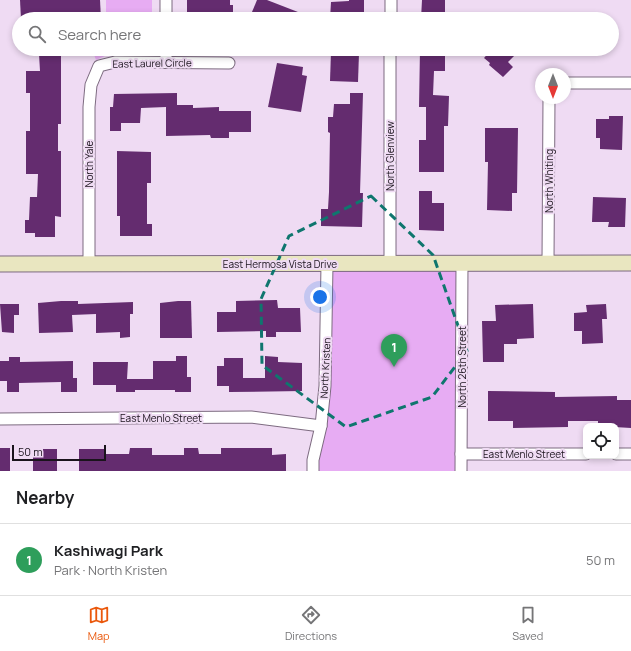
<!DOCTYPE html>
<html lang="en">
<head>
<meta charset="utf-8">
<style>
  :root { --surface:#fff; --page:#f6f6f6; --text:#202124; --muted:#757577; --line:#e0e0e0; --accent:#ea580c }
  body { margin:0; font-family:Manrope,sans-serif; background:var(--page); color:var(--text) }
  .controls { position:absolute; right:12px; bottom:12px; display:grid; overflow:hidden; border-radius:8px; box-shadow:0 2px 6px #0003 }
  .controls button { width:36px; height:36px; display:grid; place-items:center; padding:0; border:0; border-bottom:1px solid var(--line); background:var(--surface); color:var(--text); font:20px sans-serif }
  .compass { position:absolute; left:535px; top:68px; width:36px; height:36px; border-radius:50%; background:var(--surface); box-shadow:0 2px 6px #0003; rotate:180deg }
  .scale { position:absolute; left:12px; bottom:10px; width:94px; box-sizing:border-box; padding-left:4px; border:2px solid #1a131c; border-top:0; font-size:11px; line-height:14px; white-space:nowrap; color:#1a131c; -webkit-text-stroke:3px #efdbf3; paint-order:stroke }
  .you { position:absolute; left:320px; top:297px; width:14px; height:14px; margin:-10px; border:3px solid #fff; border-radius:50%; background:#1a73e8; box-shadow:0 0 0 6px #1a73e833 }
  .badge { display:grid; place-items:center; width:26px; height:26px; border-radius:50%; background:var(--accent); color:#fff; font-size:13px; font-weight:700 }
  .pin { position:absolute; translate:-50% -33px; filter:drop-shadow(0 1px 2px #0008) }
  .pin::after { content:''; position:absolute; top:21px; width:14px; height:12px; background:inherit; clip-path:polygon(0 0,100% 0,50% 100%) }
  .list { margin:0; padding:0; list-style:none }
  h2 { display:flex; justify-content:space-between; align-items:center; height:52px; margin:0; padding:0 16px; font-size:17px }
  h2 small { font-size:13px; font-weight:400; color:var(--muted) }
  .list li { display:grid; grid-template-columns:26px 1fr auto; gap:12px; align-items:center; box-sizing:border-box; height:72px; padding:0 16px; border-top:1px solid var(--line) }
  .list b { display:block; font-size:15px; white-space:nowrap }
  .list p { margin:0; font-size:13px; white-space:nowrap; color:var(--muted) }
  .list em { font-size:13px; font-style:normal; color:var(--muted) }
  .icon { flex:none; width:22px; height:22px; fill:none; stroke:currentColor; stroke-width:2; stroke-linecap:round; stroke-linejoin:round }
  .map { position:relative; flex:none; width:631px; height:471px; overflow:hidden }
  .search { position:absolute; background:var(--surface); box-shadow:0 2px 6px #0003; left:12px; right:12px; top:12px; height:44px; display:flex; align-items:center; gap:10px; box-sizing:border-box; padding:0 14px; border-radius:22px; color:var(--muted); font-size:15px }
  .sheet { height:124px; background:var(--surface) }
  nav { display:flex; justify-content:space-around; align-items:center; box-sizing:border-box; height:56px; border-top:1px solid var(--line); background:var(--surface); font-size:11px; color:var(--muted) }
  nav a { display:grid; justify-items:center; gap:2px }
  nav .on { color:var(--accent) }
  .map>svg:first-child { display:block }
</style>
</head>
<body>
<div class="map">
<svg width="631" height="471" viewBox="0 0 631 471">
  <rect width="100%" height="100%" fill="#efdbf3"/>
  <!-- park -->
  <g fill="#e7acf3">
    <rect x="106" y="0" width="46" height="19"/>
    <polygon points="92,49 146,49 144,51 114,52 96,60"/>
    <polygon points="462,262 461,471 313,471 321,426 327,264"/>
  </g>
  <!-- building -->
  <g fill="#642c6f">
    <polygon points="20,0 100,0 101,19 21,19"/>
    <polygon points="187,0 230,0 230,5 233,5 233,19 187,19"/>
    <polygon points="257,0 267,0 316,19 249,19"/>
    <polygon points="349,0 364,0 364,15 356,15 356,19 330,19 331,2 349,1"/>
    <polygon points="422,0 445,0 445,14 434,14 434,19 421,19"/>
    <polygon points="420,49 445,49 445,71 434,71 433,95 449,96 448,126 444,126 444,172 419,172 419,140 426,140 426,107 419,107"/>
    <polygon points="492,49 521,49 508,62 513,67 503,77 489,65 490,63 484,58"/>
    <polygon points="331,52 359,53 358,82 330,81"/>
    <polygon points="39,54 61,54 61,124 58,124 58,151 61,151 61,217 55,216 55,237 35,237 35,233 25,233 25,220 29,220 30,197 37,197 38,174 26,174 26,131 30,131 30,93 26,93 26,71 40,71"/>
    <polygon points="277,63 303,67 302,75 307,76 301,112 268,107"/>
    <polygon points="177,93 177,105 193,105 193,108 219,107 219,111 251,111 251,132 229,132 229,138 211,138 210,135 166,136 166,107 141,108 140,123 121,123 121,131 110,131 110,107 113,107 114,94"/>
    <polygon points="350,93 363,93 360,193 363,193 362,227 321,226 321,209 328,209 329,192 330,133 328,132 328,117 333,117 334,104 350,104"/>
    <polygon points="609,116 623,116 622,150 600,149 600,138 596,138 596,119 609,119"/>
    <polygon points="485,128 518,128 517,193 512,193 512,211 487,210 488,162 485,162"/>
    <polygon points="117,151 151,152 151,183 147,183 147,224 152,224 152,236 120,236 120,216 117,216"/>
    <polygon points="419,191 432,191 432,203 444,203 444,231 419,230"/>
    <polygon points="593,197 626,198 625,227 608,227 609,222 592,222"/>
    <polygon points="277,300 278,308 300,308 301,332 276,332 276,337 266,337 266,331 217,332 217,312 236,312 236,301"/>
    <polygon points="61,301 78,301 78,304 133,302 133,314 130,314 130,337 120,338 120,332 96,333 96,314 72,315 73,332 39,333 38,303"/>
    <polygon points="178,301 191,301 192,338 160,338 160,303"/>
    <polygon points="0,304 19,304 19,315 14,315 14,333 2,332"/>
    <polygon points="533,304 534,338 517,339 517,344 504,344 504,362 483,362 482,321 496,321 495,305"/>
    <polygon points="606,304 607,319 602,319 603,343 582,344 582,331 574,331 574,313 587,312 586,305"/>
    <polygon points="176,356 187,356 187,377 191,377 191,392 175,392 175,390 135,390 135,392 116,392 116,385 93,385 93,362 128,362 127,379 153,379 153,361 176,361"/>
    <polygon points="265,356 278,357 278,362 302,363 302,391 229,392 229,386 217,386 217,366 224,366 224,358 243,358 243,378 265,378"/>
    <polygon points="9,357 20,357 20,362 73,361 73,378 77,378 77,392 61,392 61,382 19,383 19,392 7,392 7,381 0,381 0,361 9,361"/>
    <polygon points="488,391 555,392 555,397 617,396 617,400 631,400 631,428 598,426 598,421 568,421 568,427 513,428 513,421 488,421"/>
    <rect x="0" y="448" width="10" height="23"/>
    <polygon points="130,448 152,448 152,455 184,455 184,448 198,448 199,454 221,454 221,448 272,448 272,455 286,454 286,471 79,471 79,449 104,449 104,454 129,454"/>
    <polygon points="43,449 57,449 57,471 33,471 33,453 43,453"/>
  </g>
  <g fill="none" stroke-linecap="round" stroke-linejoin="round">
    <defs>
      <g id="street">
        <polyline points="166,19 166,0"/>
        <polyline points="391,19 391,0"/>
        <polyline points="166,62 166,49"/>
        <polyline points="565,83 631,83"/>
        <polyline points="89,263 89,107 91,85 99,66 115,62 229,63"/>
        <polyline points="390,263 390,49"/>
        <polyline points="548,263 549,98"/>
        <polyline points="0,419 251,417 321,426"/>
        <polyline points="461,454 586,454"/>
        <polyline points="616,454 631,454"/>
        <polyline points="313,471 313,460 321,426 325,386 327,264"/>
        <polyline points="461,471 462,262"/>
      </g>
      <polyline id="secondary" points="0,264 631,263"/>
    </defs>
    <!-- street casing -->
    <use href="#street" stroke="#7d6b80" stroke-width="13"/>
    <!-- secondary casing -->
    <use href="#secondary" stroke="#7d6b80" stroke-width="17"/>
    <!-- street -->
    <use href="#street" stroke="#fff" stroke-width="11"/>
    <!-- secondary -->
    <use href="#secondary" stroke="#e9e6c0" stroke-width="15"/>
  </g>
  <!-- marked area -->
  <path fill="none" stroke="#0f766e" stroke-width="3" stroke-dasharray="8 5" stroke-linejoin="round" d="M371 196 433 255 467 351 432 397 346 427 262 365 261 299 289 236Z"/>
  <g text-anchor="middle" stroke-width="4" stroke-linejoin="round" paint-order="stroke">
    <!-- street labels -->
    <g font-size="10" fill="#1a131c" stroke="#efdbf3">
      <text transform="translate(152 63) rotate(-1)" y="4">East Laurel Circle</text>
      <text transform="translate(390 156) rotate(-90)" y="4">North Glenview</text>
      <text transform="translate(89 164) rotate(-90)" y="4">North Yale</text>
      <text transform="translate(549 181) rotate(-90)" y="4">North Whiting</text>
      <text x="280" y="268">East Hermosa Vista Drive</text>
      <text transform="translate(462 367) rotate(-90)" y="4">North 26th Street</text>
      <text transform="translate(325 368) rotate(-87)" y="4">North Kristen</text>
      <text x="161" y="422">East Menlo Street</text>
      <text x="524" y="458">East Menlo Street</text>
    </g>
  </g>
</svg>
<div class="controls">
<button><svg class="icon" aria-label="locate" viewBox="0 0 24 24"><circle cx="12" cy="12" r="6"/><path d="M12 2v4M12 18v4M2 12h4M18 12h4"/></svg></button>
</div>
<svg class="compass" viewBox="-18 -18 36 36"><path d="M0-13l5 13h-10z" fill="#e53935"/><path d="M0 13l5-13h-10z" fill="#757577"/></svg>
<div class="scale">50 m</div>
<div class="you"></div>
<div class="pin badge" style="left:394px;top:367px;background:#2e9e5b">1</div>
<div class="search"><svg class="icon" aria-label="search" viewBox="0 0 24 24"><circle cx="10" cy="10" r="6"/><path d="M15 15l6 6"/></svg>Search here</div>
</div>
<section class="sheet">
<h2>Nearby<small></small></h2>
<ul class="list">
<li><span class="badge" style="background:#2e9e5b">1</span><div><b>Kashiwagi Park</b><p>Park · North Kristen</p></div><em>50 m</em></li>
</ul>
</section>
<nav>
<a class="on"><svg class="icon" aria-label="map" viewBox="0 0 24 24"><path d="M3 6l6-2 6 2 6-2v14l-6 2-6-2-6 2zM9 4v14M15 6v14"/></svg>Map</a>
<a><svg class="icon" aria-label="directions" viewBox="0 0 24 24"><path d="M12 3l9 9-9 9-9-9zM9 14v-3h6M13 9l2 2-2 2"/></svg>Directions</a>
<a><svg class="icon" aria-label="saved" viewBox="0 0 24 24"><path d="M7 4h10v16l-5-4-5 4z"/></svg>Saved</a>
</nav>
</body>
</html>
